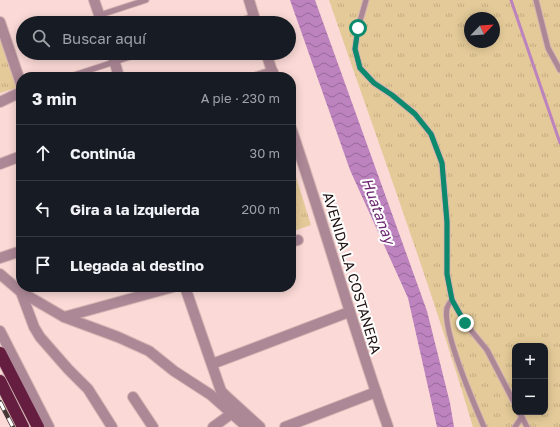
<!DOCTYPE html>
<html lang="es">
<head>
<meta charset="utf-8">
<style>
  :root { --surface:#171b24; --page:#242831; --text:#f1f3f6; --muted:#9ea1a6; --line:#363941 }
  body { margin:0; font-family:"Golos Text",sans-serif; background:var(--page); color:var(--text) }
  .controls { position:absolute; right:12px; bottom:12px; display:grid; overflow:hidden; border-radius:8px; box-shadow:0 2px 10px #0003 }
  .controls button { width:36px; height:36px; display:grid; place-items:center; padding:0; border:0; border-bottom:1px solid var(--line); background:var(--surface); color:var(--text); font:20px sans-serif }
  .compass { position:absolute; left:464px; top:12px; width:36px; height:36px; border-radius:50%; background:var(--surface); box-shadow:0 2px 10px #0003; rotate:65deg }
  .stop { position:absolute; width:12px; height:12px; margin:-9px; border:3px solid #0c8a6e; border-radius:50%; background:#fff }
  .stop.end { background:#0c8a6e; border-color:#fff; box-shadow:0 1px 4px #0008 }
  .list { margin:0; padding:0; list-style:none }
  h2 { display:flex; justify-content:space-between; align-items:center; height:52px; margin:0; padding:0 16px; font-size:17px }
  h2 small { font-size:13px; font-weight:400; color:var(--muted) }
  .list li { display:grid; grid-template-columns:26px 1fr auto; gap:12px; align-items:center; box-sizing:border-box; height:56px; padding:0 16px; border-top:1px solid var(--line) }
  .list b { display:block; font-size:15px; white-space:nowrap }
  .list em { font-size:13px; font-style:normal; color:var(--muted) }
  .icon { flex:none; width:22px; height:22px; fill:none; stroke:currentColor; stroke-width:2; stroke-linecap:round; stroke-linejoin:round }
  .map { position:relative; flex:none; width:560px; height:427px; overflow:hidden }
  .search { position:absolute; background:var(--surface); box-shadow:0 2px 10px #0003; left:16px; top:16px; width:280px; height:44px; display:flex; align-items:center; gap:10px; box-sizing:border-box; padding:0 14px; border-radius:22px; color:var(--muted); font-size:15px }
  .panel { position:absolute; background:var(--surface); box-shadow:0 2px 10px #0003; left:16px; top:72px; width:280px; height:220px; border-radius:16px }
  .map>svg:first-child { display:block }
</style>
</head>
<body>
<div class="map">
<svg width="560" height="427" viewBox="0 0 560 427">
  <defs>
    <pattern id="grass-tufts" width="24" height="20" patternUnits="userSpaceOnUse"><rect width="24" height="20" fill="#e4ca98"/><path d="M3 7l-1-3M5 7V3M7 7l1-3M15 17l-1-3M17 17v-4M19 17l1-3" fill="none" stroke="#c3ac82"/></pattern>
    <pattern id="water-waves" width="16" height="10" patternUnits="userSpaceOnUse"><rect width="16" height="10" fill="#bd83bf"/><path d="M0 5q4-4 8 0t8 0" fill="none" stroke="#996a9a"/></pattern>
  </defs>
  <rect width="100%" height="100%" fill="#fad9d6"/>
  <!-- grass -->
  <g fill="url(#grass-tufts)" fill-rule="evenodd">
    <path d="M329 0H560V427H473C430 283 378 142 329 0ZM470 18H494V42H470ZM515 346H545V412H515Z"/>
    <polygon points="0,36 16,88 0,93"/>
    <polygon points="291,161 311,225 291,232"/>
  </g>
  <!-- water -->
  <polygon fill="url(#water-waves)" points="290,0 315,0 427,311 450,403 454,427 437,427 408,298 350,170"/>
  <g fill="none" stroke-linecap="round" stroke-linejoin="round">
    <!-- stream -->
    <polyline stroke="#bd83bf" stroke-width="3" points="511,0 560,143"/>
    <defs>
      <g id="lane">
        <polyline points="366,0 358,28 355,49 360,68 374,83 392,95 415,114 431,134 442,163 447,222 447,274 452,300 465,323 487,350 515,404"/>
        <polyline points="536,0 548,48 560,70"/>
        <polyline points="100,15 146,0"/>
        <polyline points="232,23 254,16"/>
        <polyline points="68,77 142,53"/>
        <path d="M452 300C450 302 448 305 447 308 442 330 474 404 484 427"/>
        <polyline points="519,412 527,427"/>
        <polyline points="515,427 522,417"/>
      </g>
      <g id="street">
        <polyline points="94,0 102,23"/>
        <polyline points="249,0 256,23"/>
        <polyline points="0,22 21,84"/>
        <polyline points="112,53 119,77"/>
        <polyline points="266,53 274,77"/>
        <polyline points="257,77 273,72"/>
        <polyline points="0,102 21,92"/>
        <path d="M291 128C325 227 353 328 388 427"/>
        <polyline points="0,164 21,156"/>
        <polyline points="291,242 298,240"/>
        <polyline points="0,258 21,251"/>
        <polyline points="0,274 21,292 34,327 40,337 68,369 88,389 112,427"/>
        <polyline points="185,287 221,391 227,397 260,427"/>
        <polyline points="21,292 64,317 118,337 149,351 174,371 211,395 247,427"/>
        <polyline points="64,317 173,287"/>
        <polyline points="0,331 49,427"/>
        <polyline points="212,364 349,312"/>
        <polyline points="133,397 153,427"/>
        <polyline points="213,427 231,414"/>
        <polyline points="285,427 376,392"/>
      </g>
      <g id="highway">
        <polyline points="0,353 38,427"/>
        <polyline points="0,381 23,427"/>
      </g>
    </defs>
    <!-- lane casing -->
    <use href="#lane" stroke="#d3b5b3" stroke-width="7"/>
    <!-- street casing -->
    <use href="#street" stroke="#d3b5b3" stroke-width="12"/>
    <!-- highway casing -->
    <use href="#highway" stroke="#d3b5b3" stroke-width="14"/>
    <!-- lane -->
    <use href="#lane" stroke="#ac8795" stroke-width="5"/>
    <!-- street -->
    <use href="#street" stroke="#ac8795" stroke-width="10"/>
    <!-- highway -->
    <use href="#highway" stroke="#651e40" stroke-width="12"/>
    <defs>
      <polyline id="rail" points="0,402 13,427"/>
    </defs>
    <!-- rail casing -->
    <use href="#rail" stroke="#473634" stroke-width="4.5"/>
    <!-- rail -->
    <use href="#rail" stroke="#fff" stroke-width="3" stroke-dasharray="9" stroke-linecap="butt"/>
  </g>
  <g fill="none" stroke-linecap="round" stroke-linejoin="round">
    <!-- route -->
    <polyline stroke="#0c8a6e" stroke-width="5" points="358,28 355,49 360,68 374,83 392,95 415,114 431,134 442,163 447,222 447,274 452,300 465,323"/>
  </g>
  <g text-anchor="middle" stroke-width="4" stroke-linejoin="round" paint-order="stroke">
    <!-- street labels -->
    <g font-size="14" fill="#201211" stroke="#fff">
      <text transform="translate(352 273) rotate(73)" y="5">AVENIDA LA COSTANERA</text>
    </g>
    <!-- water labels -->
    <g font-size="15" font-style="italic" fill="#6c2671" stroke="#fff">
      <text transform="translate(378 211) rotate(70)" y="5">Huatanay</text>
    </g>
  </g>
</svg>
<div class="controls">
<button>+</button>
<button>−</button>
</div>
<svg class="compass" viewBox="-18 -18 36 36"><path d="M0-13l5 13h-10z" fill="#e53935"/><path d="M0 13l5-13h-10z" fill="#9ea1a6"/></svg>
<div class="stop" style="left:358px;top:28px"></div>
<div class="stop end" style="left:465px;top:323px"></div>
<div class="search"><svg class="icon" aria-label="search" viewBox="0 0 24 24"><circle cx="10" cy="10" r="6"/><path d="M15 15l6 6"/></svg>Buscar aquí</div>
<section class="panel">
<h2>3 min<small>A pie · 230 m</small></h2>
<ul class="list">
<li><svg class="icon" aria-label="ahead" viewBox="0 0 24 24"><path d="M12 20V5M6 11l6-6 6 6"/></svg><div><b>Continúa</b></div><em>30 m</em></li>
<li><svg class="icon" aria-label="left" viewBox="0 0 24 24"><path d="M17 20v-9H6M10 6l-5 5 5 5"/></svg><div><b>Gira a la izquierda</b></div><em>200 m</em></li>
<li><svg class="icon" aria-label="arrive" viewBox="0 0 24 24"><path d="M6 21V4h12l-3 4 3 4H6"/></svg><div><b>Llegada al destino</b></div></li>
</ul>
</section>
</div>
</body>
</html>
